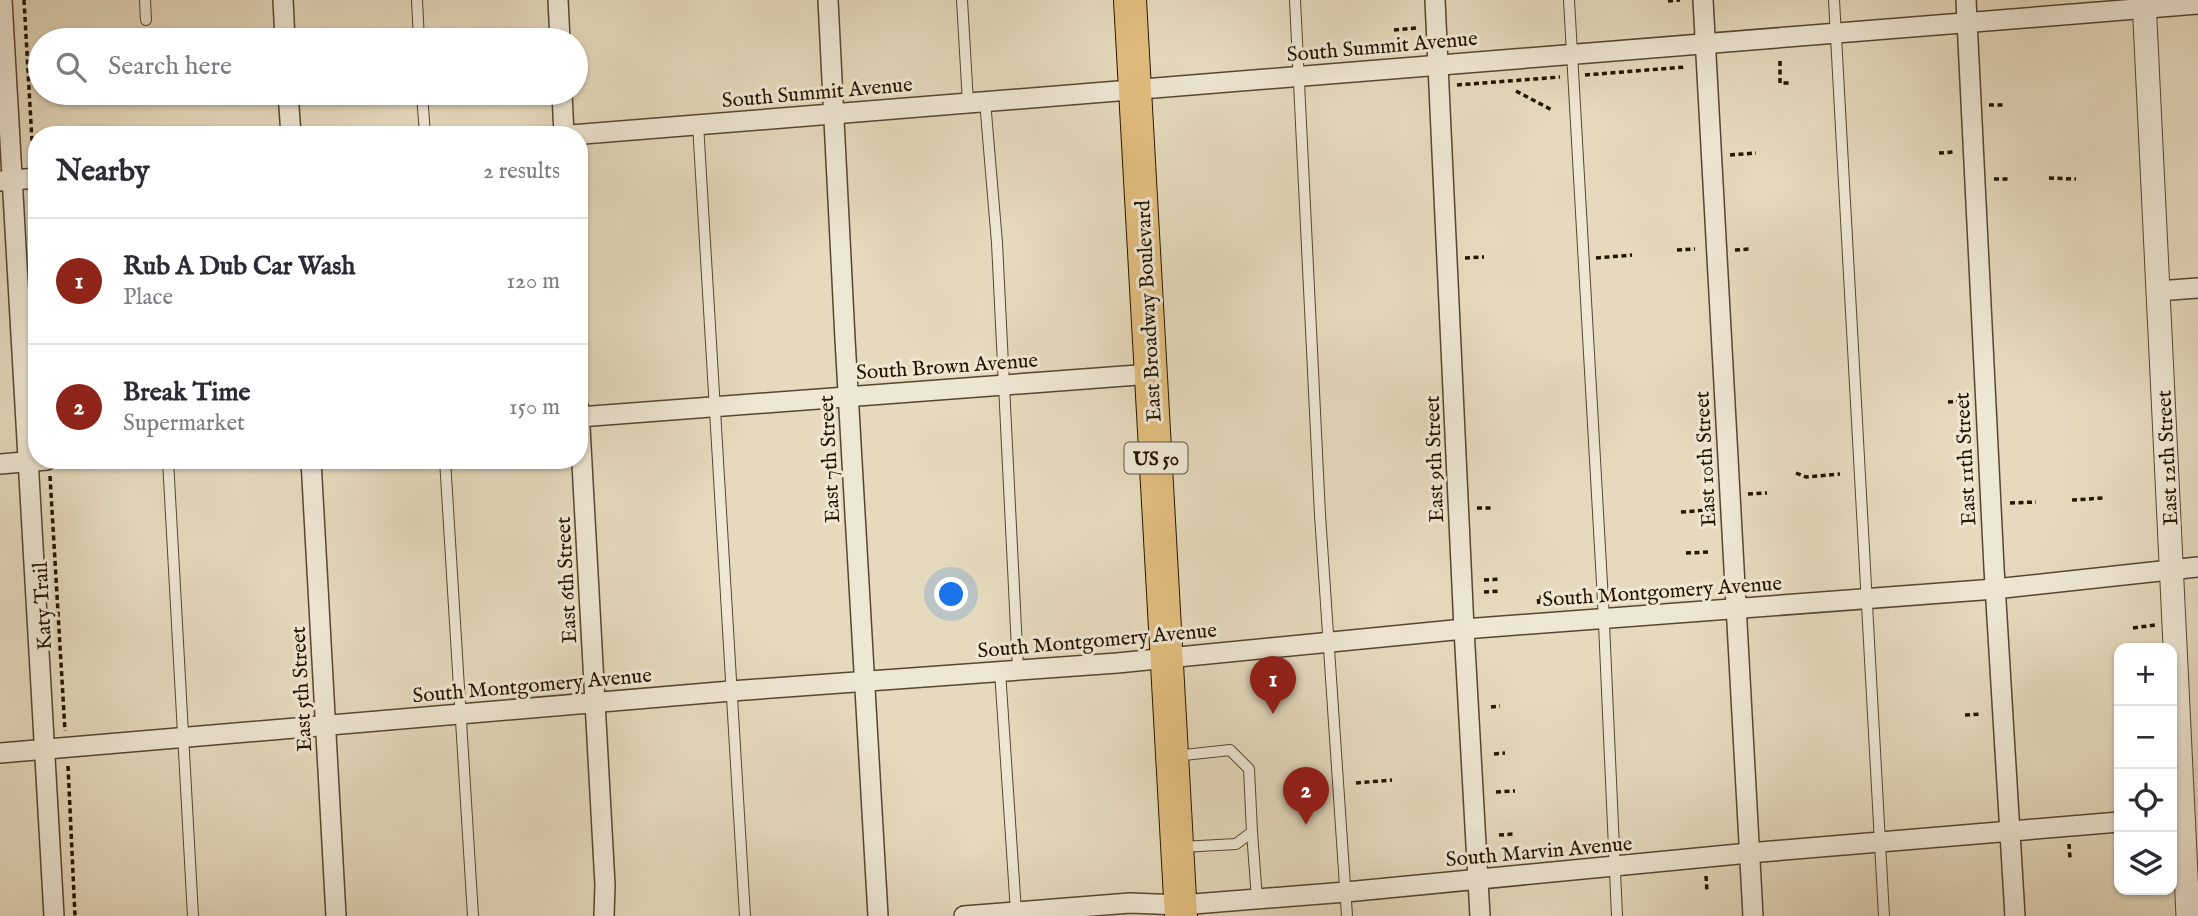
<!DOCTYPE html>
<html lang="en">
<head>
<meta charset="utf-8">
<style>
  :root { --surface:#fff; --page:#f7f7f7; --text:#2b2b33; --muted:#7c7c81; --line:#e1e1e2; --accent:#8f2418 }
  body { margin:0; font-family:"IM FELL English",serif; background:var(--page); color:var(--text) }
  .controls { position:absolute; right:21px; bottom:21px; display:grid; overflow:hidden; border-radius:14px; box-shadow:0 2px 5px #0004 }
  .controls button { width:63px; height:63px; display:grid; place-items:center; padding:0; border:0; border-bottom:2px solid var(--line); background:var(--surface); color:var(--text); font:35px sans-serif }
  .you { position:absolute; left:952px; top:595px; width:24px; height:24px; margin:-18px; border:5px solid #fff; border-radius:50%; background:#1a73e8; box-shadow:0 0 0 10px #1a73e833 }
  .badge { display:grid; place-items:center; width:46px; height:46px; border-radius:50%; background:var(--accent); color:#fff; font-size:23px; font-weight:700 }
  .pin { position:absolute; translate:-50% -58px; filter:drop-shadow(0 2px 4px #0008) }
  .pin::after { content:''; position:absolute; top:37px; width:24px; height:21px; background:inherit; clip-path:polygon(0 0,100% 0,50% 100%) }
  .list { margin:0; padding:0; list-style:none }
  h2 { display:flex; justify-content:space-between; align-items:center; height:91px; margin:0; padding:0 28px; font-size:30px }
  h2 small { font-size:23px; font-weight:400; color:var(--muted) }
  .list li { display:grid; grid-template-columns:46px 1fr auto; gap:21px; align-items:center; box-sizing:border-box; height:126px; padding:0 28px; border-top:2px solid var(--line) }
  .list b { display:block; font-size:26px; white-space:nowrap }
  .list p { margin:0; font-size:23px; white-space:nowrap; color:var(--muted) }
  .list em { font-size:23px; font-style:normal; color:var(--muted) }
  .icon { flex:none; width:38px; height:38px; fill:none; stroke:currentColor; stroke-width:2; stroke-linecap:round; stroke-linejoin:round }
  .map { position:relative; flex:none; width:2198px; height:916px; overflow:hidden }
  .search { position:absolute; background:var(--surface); box-shadow:0 2px 5px #0004; left:28px; top:28px; width:560px; height:77px; display:flex; align-items:center; gap:18px; box-sizing:border-box; padding:0 24px; border-radius:38px; color:var(--muted); font-size:26px }
  .panel { position:absolute; background:var(--surface); box-shadow:0 2px 5px #0004; left:28px; top:126px; width:560px; height:343px; border-radius:28px }
  .map>svg:first-child { display:block }
</style>
</head>
<body>
<div class="map">
<svg width="2198" height="916" viewBox="0 0 2198 916">
  <rect width="100%" height="100%" fill="#e5dabd"/>
  <filter id="stains"><feTurbulence type="fractalNoise" baseFrequency=".00286" numOctaves="4"/><feColorMatrix values="0 0 0 0 .2 0 0 0 0 .09 0 0 0 0 .02 0 0 0 .5 -.17"/></filter>
  <radialGradient id="worn" r=".72"><stop offset=".6" stop-color="#630" stop-opacity="0"/><stop offset="1" stop-color="#630" stop-opacity=".3"/></radialGradient>
  <g fill="none" stroke-linecap="round" stroke-linejoin="round">
    <defs>
      <g id="service">
        <polyline points="145,0 146,20"/>
        <polyline points="417,0 419,40"/>
        <polyline points="962,0 968,103"/>
        <polyline points="1295,0 1320,515 1347,916"/>
        <polyline points="1569,0 1603,601 1617,916"/>
        <polyline points="1834,0 1884,916"/>
        <polyline points="422,93 425,135"/>
        <polyline points="985,101 997,243 1018,669"/>
        <polyline points="698,124 745,916"/>
        <polyline points="168,460 193,916"/>
        <polyline points="445,460 473,916"/>
        <polyline points="1000,671 1016,912"/>
        <polyline points="1175,756 1230,750 1249,769 1252,832 1236,844 1182,847"/>
        <polyline points="1252,832 1257,899"/>
      </g>
      <g id="minor">
        <polyline points="2,0 54,916"/>
        <polyline points="283,0 285,40"/>
        <polyline points="558,0 560,40"/>
        <polyline points="828,0 845,339 878,916"/>
        <polyline points="1435,0 1464,629 1480,916"/>
        <polyline points="1703,0 1753,916"/>
        <polyline points="1966,0 1994,568 2015,916"/>
        <polyline points="288,93 291,135"/>
        <polyline points="562,93 564,135"/>
        <polyline points="571,135 2198,4"/>
        <polyline points="1,181 37,178"/>
        <polyline points="2158,291 2198,288"/>
        <polyline points="579,409 605,885 604,916"/>
        <polyline points="579,417 1151,374"/>
        <polyline points="311,460 336,916"/>
        <polyline points="0,464 47,460"/>
        <polyline points="0,753 731,691 1117,663 1464,629 1995,589 2198,567"/>
        <polyline points="964,916 1130,903 1181,905 1346,892 1749,853 2119,822"/>
      </g>
      <polyline id="tertiary" points="2144,0 2188,916"/>
      <polyline id="trunk" points="1130,0 1181,916"/>
    </defs>
    <!-- service casing -->
    <use href="#service" stroke="#56462f" stroke-width="12"/>
    <!-- minor casing -->
    <use href="#minor" stroke="#56462f" stroke-width="22"/>
    <!-- tertiary casing -->
    <use href="#tertiary" stroke="#56462f" stroke-width="25"/>
    <!-- trunk casing -->
    <use href="#trunk" stroke="#261500" stroke-width="34"/>
    <!-- path -->
    <g stroke="#261500" stroke-width="3.5" stroke-dasharray="5 3.5" stroke-linecap="butt">
      <polyline points="24,0 33,159"/>
      <polyline points="1668,1 1680,0"/>
      <polyline points="1394,30 1417,28"/>
      <polyline points="1780,61 1780,83 1789,83"/>
      <polyline points="1585,75 1685,67"/>
      <polyline points="1457,85 1560,77"/>
      <polyline points="1516,91 1552,110"/>
      <polyline points="1989,105 2005,105"/>
      <polyline points="1939,153 1953,152"/>
      <polyline points="1730,155 1756,153"/>
      <polyline points="2049,178 2076,179"/>
      <polyline points="1994,179 2011,179"/>
      <polyline points="34,201 37,240"/>
      <polyline points="1677,250 1695,249"/>
      <polyline points="1735,250 1750,249"/>
      <polyline points="1465,258 1484,257"/>
      <polyline points="1596,258 1632,255"/>
      <polyline points="1948,402 1967,401"/>
      <polyline points="1796,473 1806,477 1840,474"/>
      <polyline points="50,476 65,731"/>
      <polyline points="1748,494 1767,493"/>
      <polyline points="2072,500 2103,498"/>
      <polyline points="2010,503 2036,502"/>
      <polyline points="1477,508 1492,508"/>
      <polyline points="1681,512 1709,510"/>
      <polyline points="1686,553 1711,552"/>
      <polyline points="1484,580 1500,579"/>
      <polyline points="1484,592 1501,591"/>
      <polyline points="1539,604 1538,597 1552,596"/>
      <polyline points="2133,628 2155,625"/>
      <polyline points="1491,707 1500,706"/>
      <polyline points="1965,715 1982,714"/>
      <polyline points="1494,754 1505,753"/>
      <polyline points="68,766 75,916"/>
      <polyline points="1356,783 1392,780"/>
      <polyline points="1496,792 1515,791"/>
      <polyline points="1499,835 1514,834"/>
      <polyline points="2069,844 2070,858"/>
      <polyline points="1706,876 1707,892"/>
    </g>
    <!-- service -->
    <use href="#service" stroke="#eee7d4" stroke-width="10"/>
    <!-- minor -->
    <use href="#minor" stroke="#eee7d4" stroke-width="19"/>
    <!-- tertiary -->
    <use href="#tertiary" stroke="#eee7d4" stroke-width="23"/>
    <!-- trunk -->
    <use href="#trunk" stroke="#e2bd7e" stroke-width="32"/>
  </g>
  <g text-anchor="middle" stroke-width="6" stroke-linejoin="round" paint-order="stroke">
    <!-- shield labels -->
    <rect fill="#eee7d4" stroke="#625440" stroke-width="2" x="1124.5" y="442.5" width="63" height="31" rx="5"/>
    <g font-size="19" font-weight="bold" fill="#261500">
      <text x="1156" y="465">US 50</text>
    </g>
    <!-- street labels -->
    <g font-size="21" fill="#261500" stroke="#eee7d4">
      <text transform="translate(1382 46) rotate(-5)" y="7">South Summit Avenue</text>
      <text transform="translate(817 92) rotate(-5)" y="7">South Summit Avenue</text>
      <text transform="translate(1148 311) rotate(-93)" y="7">East Broadway Boulevard</text>
      <text transform="translate(947 366) rotate(-4)" y="7">South Brown Avenue</text>
      <text transform="translate(2167 458) rotate(-93)" y="7">East 12th Street</text>
      <text transform="translate(829 459) rotate(-93)" y="7">East 7th Street</text>
      <text transform="translate(1434 459) rotate(-92)" y="7">East 9th Street</text>
      <text transform="translate(1705 459) rotate(-93)" y="7">East 10th Street</text>
      <text transform="translate(1965 459) rotate(-93)" y="7">East 11th Street</text>
      <text transform="translate(566 580) rotate(-93)" y="7">East 6th Street</text>
      <text transform="translate(1662 591) rotate(-4)" y="7">South Montgomery Avenue</text>
      <text transform="translate(42 606) rotate(-93)" y="7">Katy Trail</text>
      <text transform="translate(1097 640) rotate(-5)" y="7">South Montgomery Avenue</text>
      <text transform="translate(532 685) rotate(-5)" y="7">South Montgomery Avenue</text>
      <text transform="translate(301 689) rotate(-93)" y="7">East 5th Street</text>
      <text transform="translate(1539 851) rotate(-5)" y="7">South Marvin Avenue</text>
    </g>
  </g>
  <rect width="100%" height="100%" filter="url(#stains)"/>
  <rect width="100%" height="100%" fill="url(#worn)"/>
</svg>
<div class="controls">
<button>+</button>
<button>−</button>
<button><svg class="icon" aria-label="locate" viewBox="0 0 24 24"><circle cx="12" cy="12" r="6"/><path d="M12 2v4M12 18v4M2 12h4M18 12h4"/></svg></button>
<button><svg class="icon" aria-label="layers" viewBox="0 0 24 24"><path d="M12 4l9 5-9 5-9-5zM3 14l9 5 9-5"/></svg></button>
</div>
<div class="you"></div>
<div class="pin badge" style="left:1273px;top:714px">1</div>
<div class="pin badge" style="left:1306px;top:825px">2</div>
<div class="search"><svg class="icon" aria-label="search" viewBox="0 0 24 24"><circle cx="10" cy="10" r="6"/><path d="M15 15l6 6"/></svg>Search here</div>
<section class="panel">
<h2>Nearby<small>2 results</small></h2>
<ul class="list">
<li><span class="badge">1</span><div><b>Rub A Dub Car Wash</b><p>Place</p></div><em>120 m</em></li>
<li><span class="badge">2</span><div><b>Break Time</b><p>Supermarket</p></div><em>150 m</em></li>
</ul>
</section>
</div>
</body>
</html>
